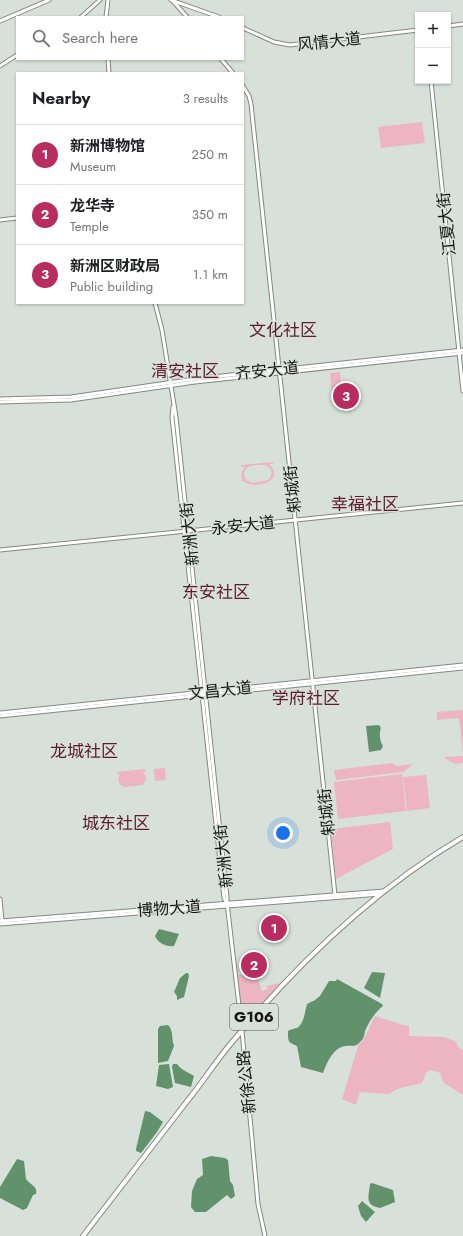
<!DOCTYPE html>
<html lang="en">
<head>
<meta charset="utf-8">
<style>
  :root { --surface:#fff; --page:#f6f6f6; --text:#202124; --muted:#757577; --line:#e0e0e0; --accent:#b92c60 }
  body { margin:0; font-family:Jost,"Noto Sans SC",sans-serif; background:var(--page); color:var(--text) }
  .controls { position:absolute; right:12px; top:12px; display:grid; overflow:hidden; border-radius:0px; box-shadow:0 1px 3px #0004 }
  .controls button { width:36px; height:36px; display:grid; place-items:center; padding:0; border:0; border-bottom:1px solid var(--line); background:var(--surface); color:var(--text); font:20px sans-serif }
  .you { position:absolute; left:283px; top:833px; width:14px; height:14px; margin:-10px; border:3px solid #fff; border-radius:50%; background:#1a73e8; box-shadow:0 0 0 6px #1a73e833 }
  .badge { display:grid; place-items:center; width:26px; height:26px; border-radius:50%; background:var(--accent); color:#fff; font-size:13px; font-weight:700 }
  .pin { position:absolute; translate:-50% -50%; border:2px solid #fff; box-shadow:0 1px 4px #0006 }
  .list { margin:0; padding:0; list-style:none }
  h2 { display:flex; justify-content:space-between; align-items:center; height:52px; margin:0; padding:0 16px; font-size:17px }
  h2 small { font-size:13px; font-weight:400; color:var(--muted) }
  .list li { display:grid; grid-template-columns:26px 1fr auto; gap:12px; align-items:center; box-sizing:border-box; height:60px; padding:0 16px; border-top:1px solid var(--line) }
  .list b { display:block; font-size:15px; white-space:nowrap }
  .list p { margin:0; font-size:13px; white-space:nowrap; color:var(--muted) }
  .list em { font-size:13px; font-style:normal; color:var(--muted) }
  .icon { flex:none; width:22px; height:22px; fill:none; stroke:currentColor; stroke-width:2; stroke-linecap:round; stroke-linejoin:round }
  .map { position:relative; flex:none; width:463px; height:1236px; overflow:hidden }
  .search { position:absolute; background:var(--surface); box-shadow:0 1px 3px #0004; left:16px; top:16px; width:228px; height:44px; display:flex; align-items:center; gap:10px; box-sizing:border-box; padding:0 14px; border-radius:0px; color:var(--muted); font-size:15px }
  .panel { position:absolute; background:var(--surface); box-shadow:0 1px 3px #0004; left:16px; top:72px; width:228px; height:232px; border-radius:0px }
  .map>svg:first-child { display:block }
</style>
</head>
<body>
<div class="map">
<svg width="463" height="1236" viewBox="0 0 463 1236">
  <rect width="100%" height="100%" fill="#d8e1d9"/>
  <!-- green -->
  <g fill="#ecb5c1" fill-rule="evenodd">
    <polygon points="422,122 425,143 381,148 378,127"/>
    <polygon points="340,372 343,397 332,398 330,373"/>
    <path d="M273 462V464H269C293 488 225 494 245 467H241V465ZM265 465C272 468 274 475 268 480L252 483 246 480 244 474C246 464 256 465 265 465Z"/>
    <polygon points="463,710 463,753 459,718 437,720 437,712"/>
    <polygon points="463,756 463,763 455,764 443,757"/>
    <polygon points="392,763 397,766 413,764 404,772 336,780 334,770"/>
    <polygon points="165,768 166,780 155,781 154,769"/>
    <path d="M145 769 146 771 143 772C147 776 147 781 142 785L124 787C118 784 117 779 120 774H117V772Z"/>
    <polygon points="402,774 406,811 338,819 334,782"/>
    <polygon points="426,775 430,808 407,811 403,777"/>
    <polygon points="390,822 393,849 336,879 331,829"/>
    <polygon points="256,974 262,991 268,989 267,986 278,983 280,985 246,1022 242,1020 237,975"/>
    <polygon points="375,1016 403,1025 409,1026 409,1036 444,1037 455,1041 459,1048 463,1050 463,1095 444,1083 439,1072 429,1070 426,1073 422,1083 397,1089 389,1094 360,1092 356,1105 342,1099 358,1046 364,1039"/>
  </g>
  <!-- water -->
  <g fill="#61926b">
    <path d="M379 725 381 728C379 733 380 738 381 742L383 746 381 750 369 752 366 726Z"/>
    <path d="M159 929 179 934 174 946C166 947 158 943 155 936Z"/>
    <polygon points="372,972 385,973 380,998 364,988"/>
    <polygon points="186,973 188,973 189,976 184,997 177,1000 177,996 174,992 180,978"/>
    <path d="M337 979 382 1004 383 1006C376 1011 368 1023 365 1031 364 1036 364 1039 360 1042 355 1048 352 1045 346 1046 333 1047 327 1063 323 1073L301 1067 297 1046C288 1042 288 1042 288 1031 291 1029 293 1029 297 1028 304 1024 305 1011 307 1004L315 1000 320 996 329 981H336Z"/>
    <path d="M168 1025C174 1031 171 1038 174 1046L168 1061 158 1063V1029L160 1026Z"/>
    <polygon points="169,1064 173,1087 168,1089 156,1086 159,1065"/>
    <path d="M173 1064H177C180 1069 189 1073 194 1076L191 1087 175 1083 172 1067Z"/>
    <polygon points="145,1111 150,1112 163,1122 157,1132 141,1153 136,1151 136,1149"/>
    <polygon points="211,1156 225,1158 228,1160 230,1181 233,1185 235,1196 231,1199 227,1195 206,1212 195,1212 191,1207 192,1191 197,1179 203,1175 202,1159"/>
    <path d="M17 1159 24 1161 26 1179C30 1185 38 1186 36 1194L33 1195 27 1208 23 1210 0 1198V1187Z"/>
    <path d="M372 1183 393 1190 395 1202 380 1208C364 1205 369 1196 370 1184Z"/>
    <polygon points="362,1201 375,1212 366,1222 361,1216 358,1206"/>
  </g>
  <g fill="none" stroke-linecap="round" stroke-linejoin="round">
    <defs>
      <g id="secondary">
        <polyline points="171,0 219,17"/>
        <polyline points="173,1 187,17"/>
        <polyline points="81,17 100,0"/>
        <polyline points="106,17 108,0"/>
        <polyline points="0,21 49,0"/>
        <polyline points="448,26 463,24"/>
        <polyline points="243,28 274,42 290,45 418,30"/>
        <polyline points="108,59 109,73"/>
        <polyline points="221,59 233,73"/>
        <polyline points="0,66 17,55"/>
        <polyline points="431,81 463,391"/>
        <polyline points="243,86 249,96 251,104 335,895"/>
        <polyline points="0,220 17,218"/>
        <polyline points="155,303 162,330 176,417 227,897 227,903 242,1031 258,1204 265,1236"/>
        <polyline points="0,399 71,397 194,379 463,350"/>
        <polyline points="0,402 71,400 195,382 463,353"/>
        <polyline points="173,407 172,417 224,898 227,903"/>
        <polyline points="0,550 463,503"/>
        <polyline points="0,713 463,665"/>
        <polyline points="0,716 463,668"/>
        <polyline points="0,899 2,921"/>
        <polyline points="0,921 384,891"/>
        <polyline points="0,924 381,894"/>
      </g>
      <path id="highway" d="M83 1236C118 1191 153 1145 188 1100 202 1083 214 1064 228 1047 294 967 373 890 463 837"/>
    </defs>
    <!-- secondary casing -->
    <use href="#secondary" stroke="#818982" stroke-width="5"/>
    <!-- highway casing -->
    <use href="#highway" stroke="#818982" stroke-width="6"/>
    <!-- secondary -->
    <use href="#secondary" stroke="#fff" stroke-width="3"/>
    <!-- highway -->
    <use href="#highway" stroke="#fff" stroke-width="4"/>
  </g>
  <g text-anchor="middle" stroke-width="3" stroke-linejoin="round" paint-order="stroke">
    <!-- shield labels -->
    <rect fill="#d8e1d9" stroke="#4e534e" stroke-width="1" x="230" y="1004" width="48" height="26" rx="3"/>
    <g font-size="15" font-weight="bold" fill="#131613">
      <text x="254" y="1022">G106</text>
    </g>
    <!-- street labels -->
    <g font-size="16" fill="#131613" stroke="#d8e1d9">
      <text transform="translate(329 41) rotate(-6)" y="6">风情大道</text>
      <text transform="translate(446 224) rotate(-96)" y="6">江夏大街</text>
      <text transform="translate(267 370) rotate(-6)" y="6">齐安大道</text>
      <text transform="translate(292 489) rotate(-96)" y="6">邾城街</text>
      <text transform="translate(243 525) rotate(-6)" y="6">永安大道</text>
      <text transform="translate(189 534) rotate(-96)" y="6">新洲大街</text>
      <text transform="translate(220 690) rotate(-6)" y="6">文昌大道</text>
      <text transform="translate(326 812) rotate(-96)" y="6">邾城街</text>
      <text transform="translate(223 856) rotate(-96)" y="6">新洲大街</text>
      <text transform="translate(169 908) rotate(-4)" y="6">博物大道</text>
      <text transform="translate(246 1082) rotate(-96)" y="6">新徐公路</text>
    </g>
    <!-- neighbourhood labels -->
    <g font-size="17" fill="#5d1a30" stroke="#d8e1d9">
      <text x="283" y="336">文化社区</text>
      <text x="185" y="377">清安社区</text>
      <text x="365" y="510">幸福社区</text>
      <text x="216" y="598">东安社区</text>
      <text x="306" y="704">学府社区</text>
      <text x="84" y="757">龙城社区</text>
      <text x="116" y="829">城东社区</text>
    </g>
  </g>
</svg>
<div class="controls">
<button>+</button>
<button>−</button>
</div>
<div class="you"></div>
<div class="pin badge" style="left:274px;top:928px">1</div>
<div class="pin badge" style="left:254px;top:965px">2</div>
<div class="pin badge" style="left:346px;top:396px">3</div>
<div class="search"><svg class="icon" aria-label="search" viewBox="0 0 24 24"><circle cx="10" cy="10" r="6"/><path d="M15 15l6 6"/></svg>Search here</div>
<section class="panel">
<h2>Nearby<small>3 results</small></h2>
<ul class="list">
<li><span class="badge">1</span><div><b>新洲博物馆</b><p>Museum</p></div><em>250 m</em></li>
<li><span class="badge">2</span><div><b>龙华寺</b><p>Temple</p></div><em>350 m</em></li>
<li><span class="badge">3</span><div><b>新洲区财政局</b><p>Public building</p></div><em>1.1 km</em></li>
</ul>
</section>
</div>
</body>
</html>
